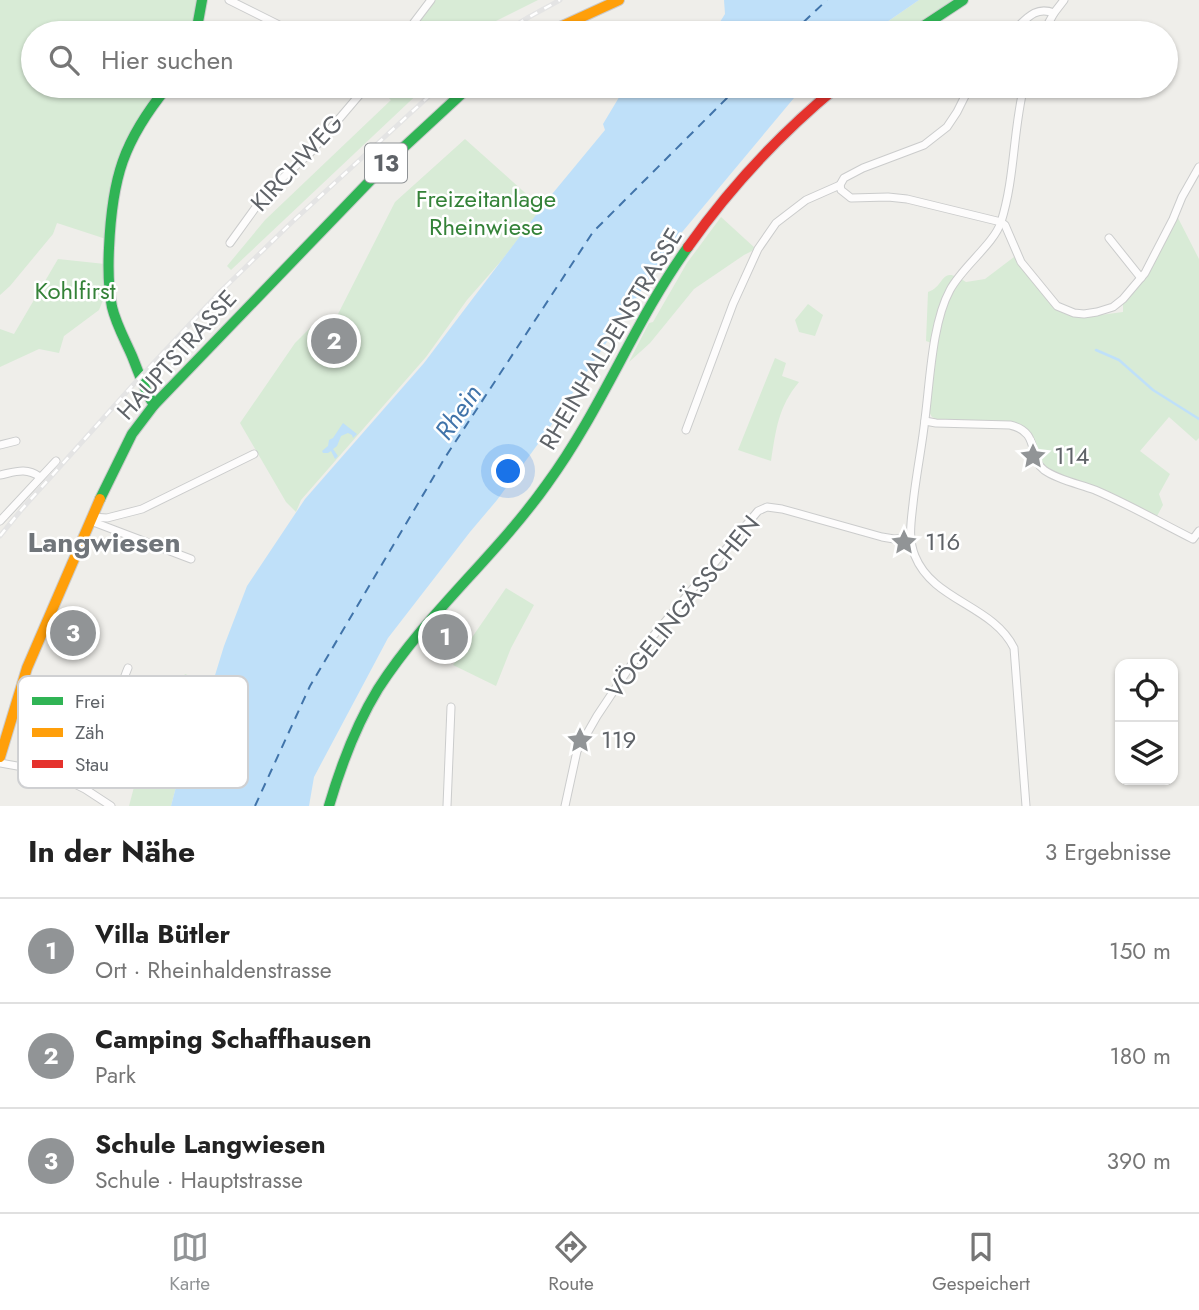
<!DOCTYPE html>
<html lang="de">
<head>
<meta charset="utf-8">
<style>
  :root { --surface:#fff; --page:#f2f2f2; --text:#222; --muted:#767676; --line:#e0e0e0; --accent:#919496 }
  body { margin:0; font-family:Jost,sans-serif; background:var(--page); color:var(--text) }
  .controls { position:absolute; right:21px; bottom:21px; display:grid; overflow:hidden; border-radius:14px; box-shadow:0 2px 5px #0004 }
  .controls button { width:63px; height:63px; display:grid; place-items:center; padding:0; border:0; border-bottom:2px solid var(--line); background:var(--surface); color:var(--text); font:35px sans-serif }
  .you { position:absolute; left:509px; top:472px; width:24px; height:24px; margin:-18px; border:5px solid #fff; border-radius:50%; background:#1a73e8; box-shadow:0 0 0 10px #1a73e833 }
  .badge { display:grid; place-items:center; width:46px; height:46px; border-radius:50%; background:var(--accent); color:#fff; font-size:23px; font-weight:700 }
  .pin { position:absolute; translate:-50% -50%; border:4px solid #fff; box-shadow:0 2px 7px #0006 }
  .list { margin:0; padding:0; list-style:none }
  h2 { display:flex; justify-content:space-between; align-items:center; height:91px; margin:0; padding:0 28px; font-size:30px }
  h2 small { font-size:23px; font-weight:400; color:var(--muted) }
  .list li { display:grid; grid-template-columns:46px 1fr auto; gap:21px; align-items:center; box-sizing:border-box; height:105px; padding:0 28px; border-top:2px solid var(--line) }
  .list b { display:block; font-size:26px; white-space:nowrap }
  .list p { margin:0; font-size:23px; white-space:nowrap; color:var(--muted) }
  .list em { font-size:23px; font-style:normal; color:var(--muted) }
  .icon { flex:none; width:38px; height:38px; fill:none; stroke:currentColor; stroke-width:2; stroke-linecap:round; stroke-linejoin:round }
  .map { position:relative; flex:none; width:1199px; height:806px; overflow:hidden }
  .search { position:absolute; background:var(--surface); box-shadow:0 2px 5px #0004; left:21px; right:21px; top:21px; height:77px; display:flex; align-items:center; gap:18px; box-sizing:border-box; padding:0 24px; border-radius:38px; color:var(--muted); font-size:26px }
  .sheet { height:406px; background:var(--surface) }
  nav { display:flex; justify-content:space-around; align-items:center; box-sizing:border-box; height:98px; border-top:2px solid var(--line); background:var(--surface); font-size:19px; color:var(--muted) }
  nav a { display:grid; justify-items:center; gap:4px }
  nav .on { color:var(--accent) }
  .map>svg:first-child { display:block }
</style>
</head>
<body>
<div class="map">
<svg width="1199" height="806" viewBox="0 0 1199 806">
  <rect width="100%" height="100%" fill="#efeeea"/>
  <!-- green -->
  <g fill="#d8ebd6">
    <polygon points="0,0 199,0 194,33 33,33 33,86 164,86 153,98 123,144 109,198 106,239 57,223 53,234 10,286 0,295"/>
    <polygon points="434,0 538,0 494,22 482,33 409,33"/>
    <polygon points="919,0 956,0 907,33 871,33"/>
    <polygon points="376,86 426,86 231,270 227,266 265,220 391,100"/>
    <polygon points="465,139 542,208 502,260 467,300 426,357 301,500 296,512 286,502 240,423 295,343 317,321 337,316 395,202"/>
    <path d="M1177 216 1199 259V438L1196 441 1169 417 1140 451 1170 474 1159 494 1163 505 1156 518 1045 467C1031 450 1038 429 1012 422L941 421 932 417 928 410 937 345 926 341 928 292C947 285 939 264 966 282L985 279 1014 257 1060 311 1085 317 1123 312V300L1145 279Z"/>
    <polygon points="721,217 756,249 744,255 694,289 650,343 629,362 649,323 653,322 687,263"/>
    <polygon points="58,259 105,264 106,293 99,310 64,336 59,353 39,349 0,367 0,329 14,334"/>
    <polygon points="808,304 823,315 815,336 799,332 795,320"/>
    <path d="M775 358 786 363 782 376 799 382C778 407 776 430 771 461L738 450Z"/>
    <polygon points="506,588 534,605 511,648 496,686 453,665"/>
    <polygon points="185,674 212,685 182,764 171,806 129,806 138,772 145,770 152,735"/>
  </g>
  <!-- water -->
  <g fill="#bfe0f9">
    <polygon points="724,0 919,0 871,33 713,33 725,14"/>
    <polygon points="630,86 804,86 673,243 546,433 497,500 470,532 388,638 314,777 309,806 171,806 182,764 212,685 224,646 247,586 305,499 424,363 548,199 605,130 603,124 621,94"/>
    <polygon points="343,423 357,434 353,438 352,435 348,433 341,436 337,446 333,449 338,456 335,459 331,451 328,453 323,453 322,451 328,446 329,440 333,438"/>
  </g>
  <g fill="none" stroke-linecap="round" stroke-linejoin="round">
    <!-- stream -->
    <polyline stroke="#bfe0f9" stroke-width="2.5" points="1096,350 1119,360 1153,390 1199,419"/>
    <!-- ferry -->
    <g stroke="#4174aa" stroke-width="2" stroke-dasharray="9 7" stroke-linecap="butt">
      <polyline points="792,33 827,0"/>
      <polyline points="255,806 310,686 446,456 593,232 739,86"/>
    </g>
    <defs>
      <g id="street">
        <polyline points="229,0 295,33"/>
        <polyline points="406,33 431,0"/>
        <path d="M1011 33C1025 21 1034 5 1054 13"/>
        <polyline points="1043,33 1054,13 1064,0"/>
        <polyline points="970,86 957,112 947,127 924,145 863,168 844,178 840,185 841,190 851,198 888,197 907,199 1001,222 1005,225 1021,262 1057,306 1074,313 1084,314 1097,312 1113,307 1123,299 1145,273 1173,219 1182,197 1199,167"/>
        <path d="M1024 86C1013 130 1015 178 1001 222 994 244 962 267 950 290 932 323 930 381 925 419 922 447 916 475 913 504 911 522 908 539 915 556 933 601 993 605 1014 648L1026 806"/>
        <polyline points="1109,238 1141,278"/>
        <polyline points="230,243 266,193 310,153 367,86"/>
        <path d="M925 421 936 423 1010 425C1041 432 1027 457 1044 470 1058 480 1079 484 1095 490 1128 504 1161 523 1193 539L1199 531"/>
        <polyline points="686,430 733,304 758,249 776,223 806,200 840,185"/>
        <polyline points="0,445 16,441"/>
        <path d="M0 475C15 472 26 467 40 477"/>
        <polyline points="92,517 107,518 142,509 254,454"/>
        <polyline points="92,517 96,523 191,559"/>
        <polyline points="0,521 56,461"/>
        <path d="M23 679C33 683 45 685 55 689 67 694 93 712 106 706 119 700 123 679 128 668"/>
        <polyline points="0,763 51,772 85,789 111,806"/>
        <polyline points="52,772 137,751"/>
        <polyline points="447,806 451,707"/>
        <polyline points="565,806 577,751 597,716 629,668 654,635 758,511 767,507 782,509 882,537 894,539 910,538"/>
      </g>
      <g id="fast">
        <polyline points="196,33 202,0"/>
        <polyline points="913,33 963,0"/>
        <path d="M154 405C144 390 139 373 132 356 125 340 116 324 112 307 108 287 108 268 109 248 112 178 123 141 168 86"/>
        <polyline points="100,499 132,434 154,405 391,159 470,86"/>
        <path d="M329 806C341 765 356 725 378 689 426 614 496 556 547 484 602 409 634 322 688 247"/>
      </g>
      <g id="slow">
        <polyline points="547,33 619,0"/>
        <polyline points="0,757 27,668 100,499"/>
      </g>
      <path id="jam" d="M688 247C731 186 781 133 838 86"/>
    </defs>
    <!-- street casing -->
    <use href="#street" stroke="#cbcccc" stroke-width="9"/>
    <!-- fast casing -->
    <use href="#fast" stroke="#cacacb" stroke-width="12"/>
    <!-- slow casing -->
    <use href="#slow" stroke="#cacacb" stroke-width="12"/>
    <!-- jam casing -->
    <use href="#jam" stroke="#cacacb" stroke-width="12"/>
    <!-- street -->
    <use href="#street" stroke="#fdfcfc" stroke-width="7"/>
    <!-- fast -->
    <use href="#fast" stroke="#30b455" stroke-width="10"/>
    <!-- slow -->
    <use href="#slow" stroke="#ff9f0a" stroke-width="10"/>
    <!-- jam -->
    <use href="#jam" stroke="#e5322d" stroke-width="10"/>
    <defs>
      <g id="rail">
        <polyline points="503,33 529,17 560,0"/>
        <polyline points="0,536 22,509 133,385 220,292 290,224 440,86"/>
      </g>
    </defs>
    <!-- rail casing -->
    <use href="#rail" stroke="#e4e4e4" stroke-width="5"/>
    <!-- rail -->
    <use href="#rail" stroke="#fff" stroke-width="2.5" stroke-dasharray="8" stroke-linecap="butt"/>
  </g>
  <!-- icons -->
  <defs>
    <symbol id="sight-bare" viewBox="-9 -9 18 18"><path d="M0-6L1.8-2.2L6-1.7L2.9 1.2L3.7 5.4L0 3.3L-3.7 5.4L-2.9 1.2L-6-1.7L-1.8-2.2Z" fill="#919496" stroke="#fff" stroke-width="2.5" paint-order="stroke"/></symbol>
  </defs>
  <g fill-rule="evenodd">
    <use href="#sight-bare" x="1014" y="437" width="38" height="38"/>
    <use href="#sight-bare" x="885" y="523" width="38" height="38"/>
    <use href="#sight-bare" x="561" y="721" width="38" height="38"/>
  </g>
  <g text-anchor="middle" stroke-width="5" stroke-linejoin="round" paint-order="stroke">
    <!-- shield labels -->
    <rect fill="#fff" stroke="#8f9295" stroke-width="2" x="365" y="143.5" width="42" height="39" rx="5"/>
    <g font-size="23" font-weight="bold" fill="#5f6368">
      <text x="386" y="171">13</text>
    </g>
    <!-- street labels -->
    <g font-size="24" fill="#5f6368" stroke="#fff">
      <text transform="translate(297 163) rotate(-47)" y="8">KIRCHWEG</text>
      <text transform="translate(611 339) rotate(-59)" y="8">RHEINHALDENSTRASSE</text>
      <text transform="translate(177 355) rotate(-48)" y="8">HAUPTSTRASSE</text>
      <text transform="translate(683 607) rotate(-51)" y="8">VÖGELINGÄSSCHEN</text>
    </g>
    <!-- park labels -->
    <g font-size="24" fill="#348238" stroke="#fff">
      <text x="486" y="207">Freizeitanlage<tspan x="486" dy="28">Rheinwiese</tspan></text>
      <text x="75" y="299">Kohlfirst</text>
    </g>
    <!-- poi labels -->
    <g font-size="24" fill="#5f6368" stroke="#fff" text-anchor="start">
      <text x="1054" y="464">114</text>
      <text x="925" y="550">116</text>
      <text x="601" y="748">119</text>
    </g>
    <!-- water labels -->
    <g font-size="26" font-style="italic" fill="#4174aa" stroke="#fff">
      <text transform="translate(458 412) rotate(-55)" y="9">Rhein</text>
    </g>
    <!-- quarter labels -->
    <g font-size="28" font-weight="bold" fill="#70757a" stroke="#fff">
      <text x="104" y="552">Langwiesen</text>
    </g>
  </g>
  <!-- legend -->
  <rect x="18" y="676" width="230" height="112" rx="10" fill="#fff" stroke="#cfd0d2" stroke-width="2"/>
  <rect x="32" y="697" width="31" height="8" fill="#30b455"/>
  <rect x="32" y="728" width="31" height="9" fill="#ff9f0a"/>
  <rect x="32" y="760" width="31" height="8" fill="#e5322d"/>
  <g font-size="19" fill="#5f6368">
    <text x="75" y="708">Frei</text>
    <text x="75" y="739">Zäh</text>
    <text x="75" y="771">Stau</text>
  </g>
</svg>
<div class="controls">
<button><svg class="icon" aria-label="locate" viewBox="0 0 24 24"><circle cx="12" cy="12" r="6"/><path d="M12 2v4M12 18v4M2 12h4M18 12h4"/></svg></button>
<button><svg class="icon" aria-label="layers" viewBox="0 0 24 24"><path d="M12 4l9 5-9 5-9-5zM3 14l9 5 9-5"/></svg></button>
</div>
<div class="you"></div>
<div class="pin badge" style="left:445px;top:637px">1</div>
<div class="pin badge" style="left:334px;top:341px">2</div>
<div class="pin badge" style="left:73px;top:633px">3</div>
<div class="search"><svg class="icon" aria-label="search" viewBox="0 0 24 24"><circle cx="10" cy="10" r="6"/><path d="M15 15l6 6"/></svg>Hier suchen</div>
</div>
<section class="sheet">
<h2>In der Nähe<small>3 Ergebnisse</small></h2>
<ul class="list">
<li><span class="badge">1</span><div><b>Villa Bütler</b><p>Ort · Rheinhaldenstrasse</p></div><em>150 m</em></li>
<li><span class="badge">2</span><div><b>Camping Schaffhausen</b><p>Park</p></div><em>180 m</em></li>
<li><span class="badge">3</span><div><b>Schule Langwiesen</b><p>Schule · Hauptstrasse</p></div><em>390 m</em></li>
</ul>
</section>
<nav>
<a class="on"><svg class="icon" aria-label="map" viewBox="0 0 24 24"><path d="M3 6l6-2 6 2 6-2v14l-6 2-6-2-6 2zM9 4v14M15 6v14"/></svg>Karte</a>
<a><svg class="icon" aria-label="directions" viewBox="0 0 24 24"><path d="M12 3l9 9-9 9-9-9zM9 14v-3h6M13 9l2 2-2 2"/></svg>Route</a>
<a><svg class="icon" aria-label="saved" viewBox="0 0 24 24"><path d="M7 4h10v16l-5-4-5 4z"/></svg>Gespeichert</a>
</nav>
</body>
</html>
